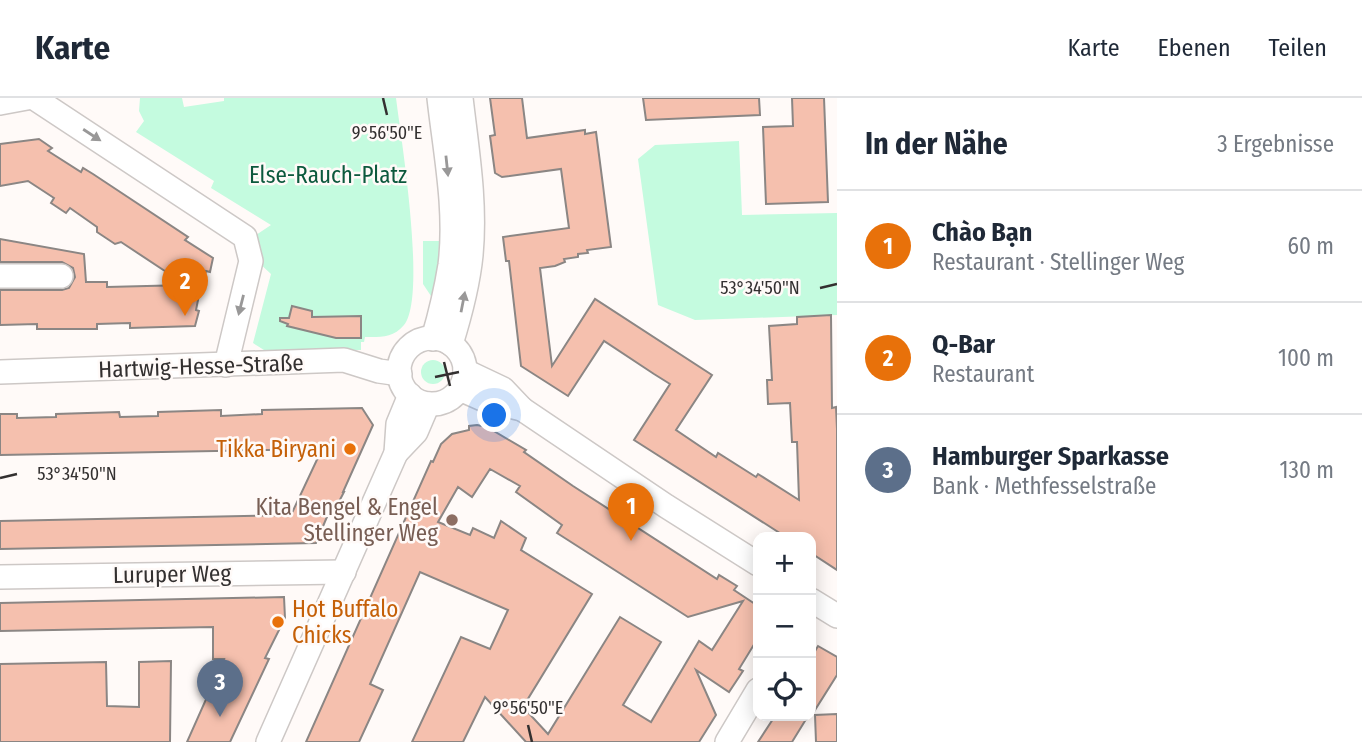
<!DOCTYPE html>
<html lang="de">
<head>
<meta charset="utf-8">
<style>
  :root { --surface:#fff; --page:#f2f2f3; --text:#1f2937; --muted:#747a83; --line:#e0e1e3; --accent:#0f766e }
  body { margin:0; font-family:"Fira Sans Condensed",sans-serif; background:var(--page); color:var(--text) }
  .controls { position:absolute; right:21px; bottom:21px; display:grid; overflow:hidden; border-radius:14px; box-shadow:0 4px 18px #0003 }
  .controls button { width:63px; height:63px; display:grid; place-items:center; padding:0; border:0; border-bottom:2px solid var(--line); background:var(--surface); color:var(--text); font:35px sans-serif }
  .you { position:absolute; left:495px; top:318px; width:24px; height:24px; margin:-18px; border:5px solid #fff; border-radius:50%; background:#1a73e8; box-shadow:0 0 0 10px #1a73e833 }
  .badge { display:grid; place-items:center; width:46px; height:46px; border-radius:50%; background:var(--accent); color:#fff; font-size:23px; font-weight:700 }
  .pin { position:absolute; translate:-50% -58px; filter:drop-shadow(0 2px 4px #0008) }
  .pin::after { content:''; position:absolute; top:37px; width:24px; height:21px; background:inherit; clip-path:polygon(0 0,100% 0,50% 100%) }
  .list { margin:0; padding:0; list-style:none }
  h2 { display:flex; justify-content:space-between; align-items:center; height:91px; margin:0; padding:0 28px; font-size:30px }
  h2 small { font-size:23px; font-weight:400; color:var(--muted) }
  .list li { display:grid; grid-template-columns:46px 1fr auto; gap:21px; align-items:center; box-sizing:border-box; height:112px; padding:0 28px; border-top:2px solid var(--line) }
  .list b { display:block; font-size:26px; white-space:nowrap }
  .list p { margin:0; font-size:23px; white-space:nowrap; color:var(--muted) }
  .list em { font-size:23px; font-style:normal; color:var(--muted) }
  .icon { flex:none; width:38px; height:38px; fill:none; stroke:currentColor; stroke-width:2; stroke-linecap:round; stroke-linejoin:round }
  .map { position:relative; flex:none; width:837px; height:644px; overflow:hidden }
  header { display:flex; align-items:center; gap:42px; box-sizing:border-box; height:98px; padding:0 35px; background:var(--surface); border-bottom:2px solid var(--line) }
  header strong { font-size:33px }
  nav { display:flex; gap:38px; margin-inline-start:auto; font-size:24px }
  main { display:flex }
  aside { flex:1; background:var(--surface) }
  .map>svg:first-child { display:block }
</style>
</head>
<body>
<header>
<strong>Karte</strong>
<nav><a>Karte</a><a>Ebenen</a><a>Teilen</a></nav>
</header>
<main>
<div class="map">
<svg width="837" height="644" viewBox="0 0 837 644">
  <rect width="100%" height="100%" fill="#fffaf8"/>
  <!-- green -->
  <g fill="#c4fbdf">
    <path d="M140 0H182L184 9 224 3V0H396C401 40 427 199 404 227 393 240 381 239 365 239L364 244H361V252H264L253 245 271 176 258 164 256 137 271 127 211 90 214 83 136 34 144 23 139 13Z"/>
    <polygon points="739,43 742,117 837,115 837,217 695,222 658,207 638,61 655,47"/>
    <polygon points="423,143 439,143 438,181 433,201 423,186"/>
    <circle cx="433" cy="274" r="12"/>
  </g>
  <!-- building -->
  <g fill="#f5c0ae" stroke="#8b8684" stroke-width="2" fill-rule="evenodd">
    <polygon points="490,0 522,0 527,40 585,32 585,36 596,34 611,149 587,152 588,155 578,156 578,159 564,161 565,164 555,168 540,170 552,268 595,201 712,277 676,332 716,359 718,355 756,379 758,376 799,402 797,344 792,344 790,305 768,306 767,282 772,282 769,228 797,226 797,219 831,217 832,310 836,309 837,331 837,472 811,455 811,439 786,439 634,342 670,286 654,276 604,243 568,298 521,268 509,163 506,163 503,139 569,130 561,71 502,79 495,75 490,38 495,37"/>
    <polygon points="643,0 759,0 760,17 646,22"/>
    <polygon points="792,0 824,0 828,104 766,106 763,29 793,28"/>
    <polygon points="39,41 52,50 48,53 81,74 83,70 93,76 188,139 185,142 213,160 210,174 206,173 200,192 196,212 199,213 195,228 130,230 130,225 97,226 97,231 37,231 37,226 0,227 0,192 62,192 69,190 75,179 73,170 62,164 0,164 0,141 84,156 86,184 107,184 107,189 186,187 121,144 115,146 97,134 97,129 70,110 66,115 51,105 54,100 28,83 0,88 0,46"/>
    <polygon points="292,208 312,213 312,219 361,218 361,240 336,240 287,228 288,226 280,223 280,220 289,220"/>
    <polygon points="362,310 373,327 343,394 344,394 333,415 329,414 316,445 0,451 0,423 291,417 322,351 0,357 0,316 17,316 17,320 56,319 56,316 119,314 120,319 158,318 158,314 221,312 221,318 262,316 262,312"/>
    <path d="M477 327 487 329 526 352 524 354 573 388 717 481 719 477 737 488 734 492 758 508V540L739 571 743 573 729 594 696 572 716 617 699 644H526L485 599 463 644H412L461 539 490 551 508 512 420 474 370 586 383 592 359 644H306L431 363 433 364 441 346 452 336 469 332V328ZM490 371 520 388 516 394 562 427 557 435 688 519 743 503 712 552 699 543 651 624 623 607 661 544 620 519 548 636 523 609 592 496 521 452 526 440 501 423 494 440 473 430 470 437 438 424 458 389 472 399Z"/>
    <polygon points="284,499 285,520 265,560 269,561 230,644 187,644 224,561 213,561 213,529 0,533 0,505"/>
    <polygon points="818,548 837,559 837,577 815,612 815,606 811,613 811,560"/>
    <polygon points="171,563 170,644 0,644 0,566 106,564 107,608 139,609 139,564"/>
    <polygon points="837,616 837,644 816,644 815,617"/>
    <polygon points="775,618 808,618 792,644 758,644"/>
  </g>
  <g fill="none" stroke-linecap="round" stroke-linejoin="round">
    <defs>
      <g id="minor">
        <polyline points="34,0 245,139 251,163 226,267"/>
        <polyline points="0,5 27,0"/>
        <polyline points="0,178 61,178"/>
        <circle cx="432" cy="273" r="33"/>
        <path d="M433 241C440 217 446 192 450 167 457 112 445 54 439 0"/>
        <path d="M451 246C460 217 468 187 471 157 476 104 467 52 461 0"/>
        <polyline points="465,273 503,291 522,311 666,408 758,466"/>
        <polyline points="0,274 344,262 379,273 400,276"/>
        <polyline points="460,291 487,303 522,311"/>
        <polyline points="396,355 416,334 428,306"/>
        <polyline points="0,479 344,474"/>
        <polyline points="811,502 837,518"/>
        <polyline points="268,644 396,355 398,326 410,297"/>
        <polyline points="727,644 758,592"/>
      </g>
    </defs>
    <!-- minor casing -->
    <use href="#minor" stroke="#cdc8c6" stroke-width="26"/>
    <!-- minor -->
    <use href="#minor" stroke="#fff" stroke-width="23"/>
  </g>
  <!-- one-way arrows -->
  <defs><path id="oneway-solid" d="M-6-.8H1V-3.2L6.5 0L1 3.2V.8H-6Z" transform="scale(1.75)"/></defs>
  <g fill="#999898">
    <use href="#oneway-solid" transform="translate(92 37) rotate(33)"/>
    <use href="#oneway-solid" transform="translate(447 68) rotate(84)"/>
    <use href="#oneway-solid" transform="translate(463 204) rotate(-79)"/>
    <use href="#oneway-solid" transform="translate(241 207) rotate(104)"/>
  </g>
  <!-- ticks -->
  <path fill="none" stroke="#333030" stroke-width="2.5" d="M383 0 387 17M820 190 837 186M444 264 450 288M435 279 459 274M0 380 17 376M528 627 532 644"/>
  <!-- markers -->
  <g fill="#e8710a" stroke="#fffaf8" stroke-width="2.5">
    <circle cx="350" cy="351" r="7"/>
    <circle cx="278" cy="524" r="7"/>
  </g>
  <circle fill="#8d6e63" stroke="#fffaf8" stroke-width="2.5" cx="452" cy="422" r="7"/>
  <g text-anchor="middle" stroke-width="5" stroke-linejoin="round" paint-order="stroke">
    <!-- park labels -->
    <g font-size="23" fill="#0c593d" stroke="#fffaf8">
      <text x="328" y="85">Else-Rauch-Platz</text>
    </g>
    <!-- street labels -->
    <g font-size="23" fill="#333030" stroke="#fffaf8">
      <text transform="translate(201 268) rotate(-2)" y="8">Hartwig-Hesse-Straße</text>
      <text transform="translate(172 476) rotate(-1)" y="8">Luruper Weg</text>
    </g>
    <!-- food labels -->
    <g font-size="23" fill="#c56008" stroke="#fffaf8" text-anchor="end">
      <text x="336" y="359">Tikka Biryani</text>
      <text x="292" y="519" text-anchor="start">Hot Buffalo<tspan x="292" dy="26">Chicks</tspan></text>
    </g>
    <!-- education labels -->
    <g font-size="23" fill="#785e54" stroke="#fffaf8" text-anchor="end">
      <text x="438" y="417">Kita Bengel &amp; Engel<tspan x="438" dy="26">Stellinger Weg</tspan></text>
    </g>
  </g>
  <g font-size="18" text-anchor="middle" fill="#333030" stroke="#fffaf8" stroke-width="5" stroke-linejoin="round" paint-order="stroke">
    <text x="387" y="41">9°56'50"E</text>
    <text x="760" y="196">53°34'50"N</text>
    <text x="77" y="382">53°34'50"N</text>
    <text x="528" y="616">9°56'50"E</text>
  </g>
</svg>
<div class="controls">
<button>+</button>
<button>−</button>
<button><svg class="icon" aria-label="locate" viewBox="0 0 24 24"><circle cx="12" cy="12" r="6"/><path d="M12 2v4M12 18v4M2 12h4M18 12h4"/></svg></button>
</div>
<div class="you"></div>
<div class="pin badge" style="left:631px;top:443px;background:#e8710a">1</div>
<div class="pin badge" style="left:185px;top:218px;background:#e8710a">2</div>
<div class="pin badge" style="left:220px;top:619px;background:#5c6f8a">3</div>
</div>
<aside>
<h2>In der Nähe<small>3 Ergebnisse</small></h2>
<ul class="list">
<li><span class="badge" style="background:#e8710a">1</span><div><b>Chào Bạn</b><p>Restaurant · Stellinger Weg</p></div><em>60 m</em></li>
<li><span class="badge" style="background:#e8710a">2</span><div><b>Q-Bar</b><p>Restaurant</p></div><em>100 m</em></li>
<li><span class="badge" style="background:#5c6f8a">3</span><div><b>Hamburger Sparkasse</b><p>Bank · Methfesselstraße</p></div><em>130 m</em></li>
</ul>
</aside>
</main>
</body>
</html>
